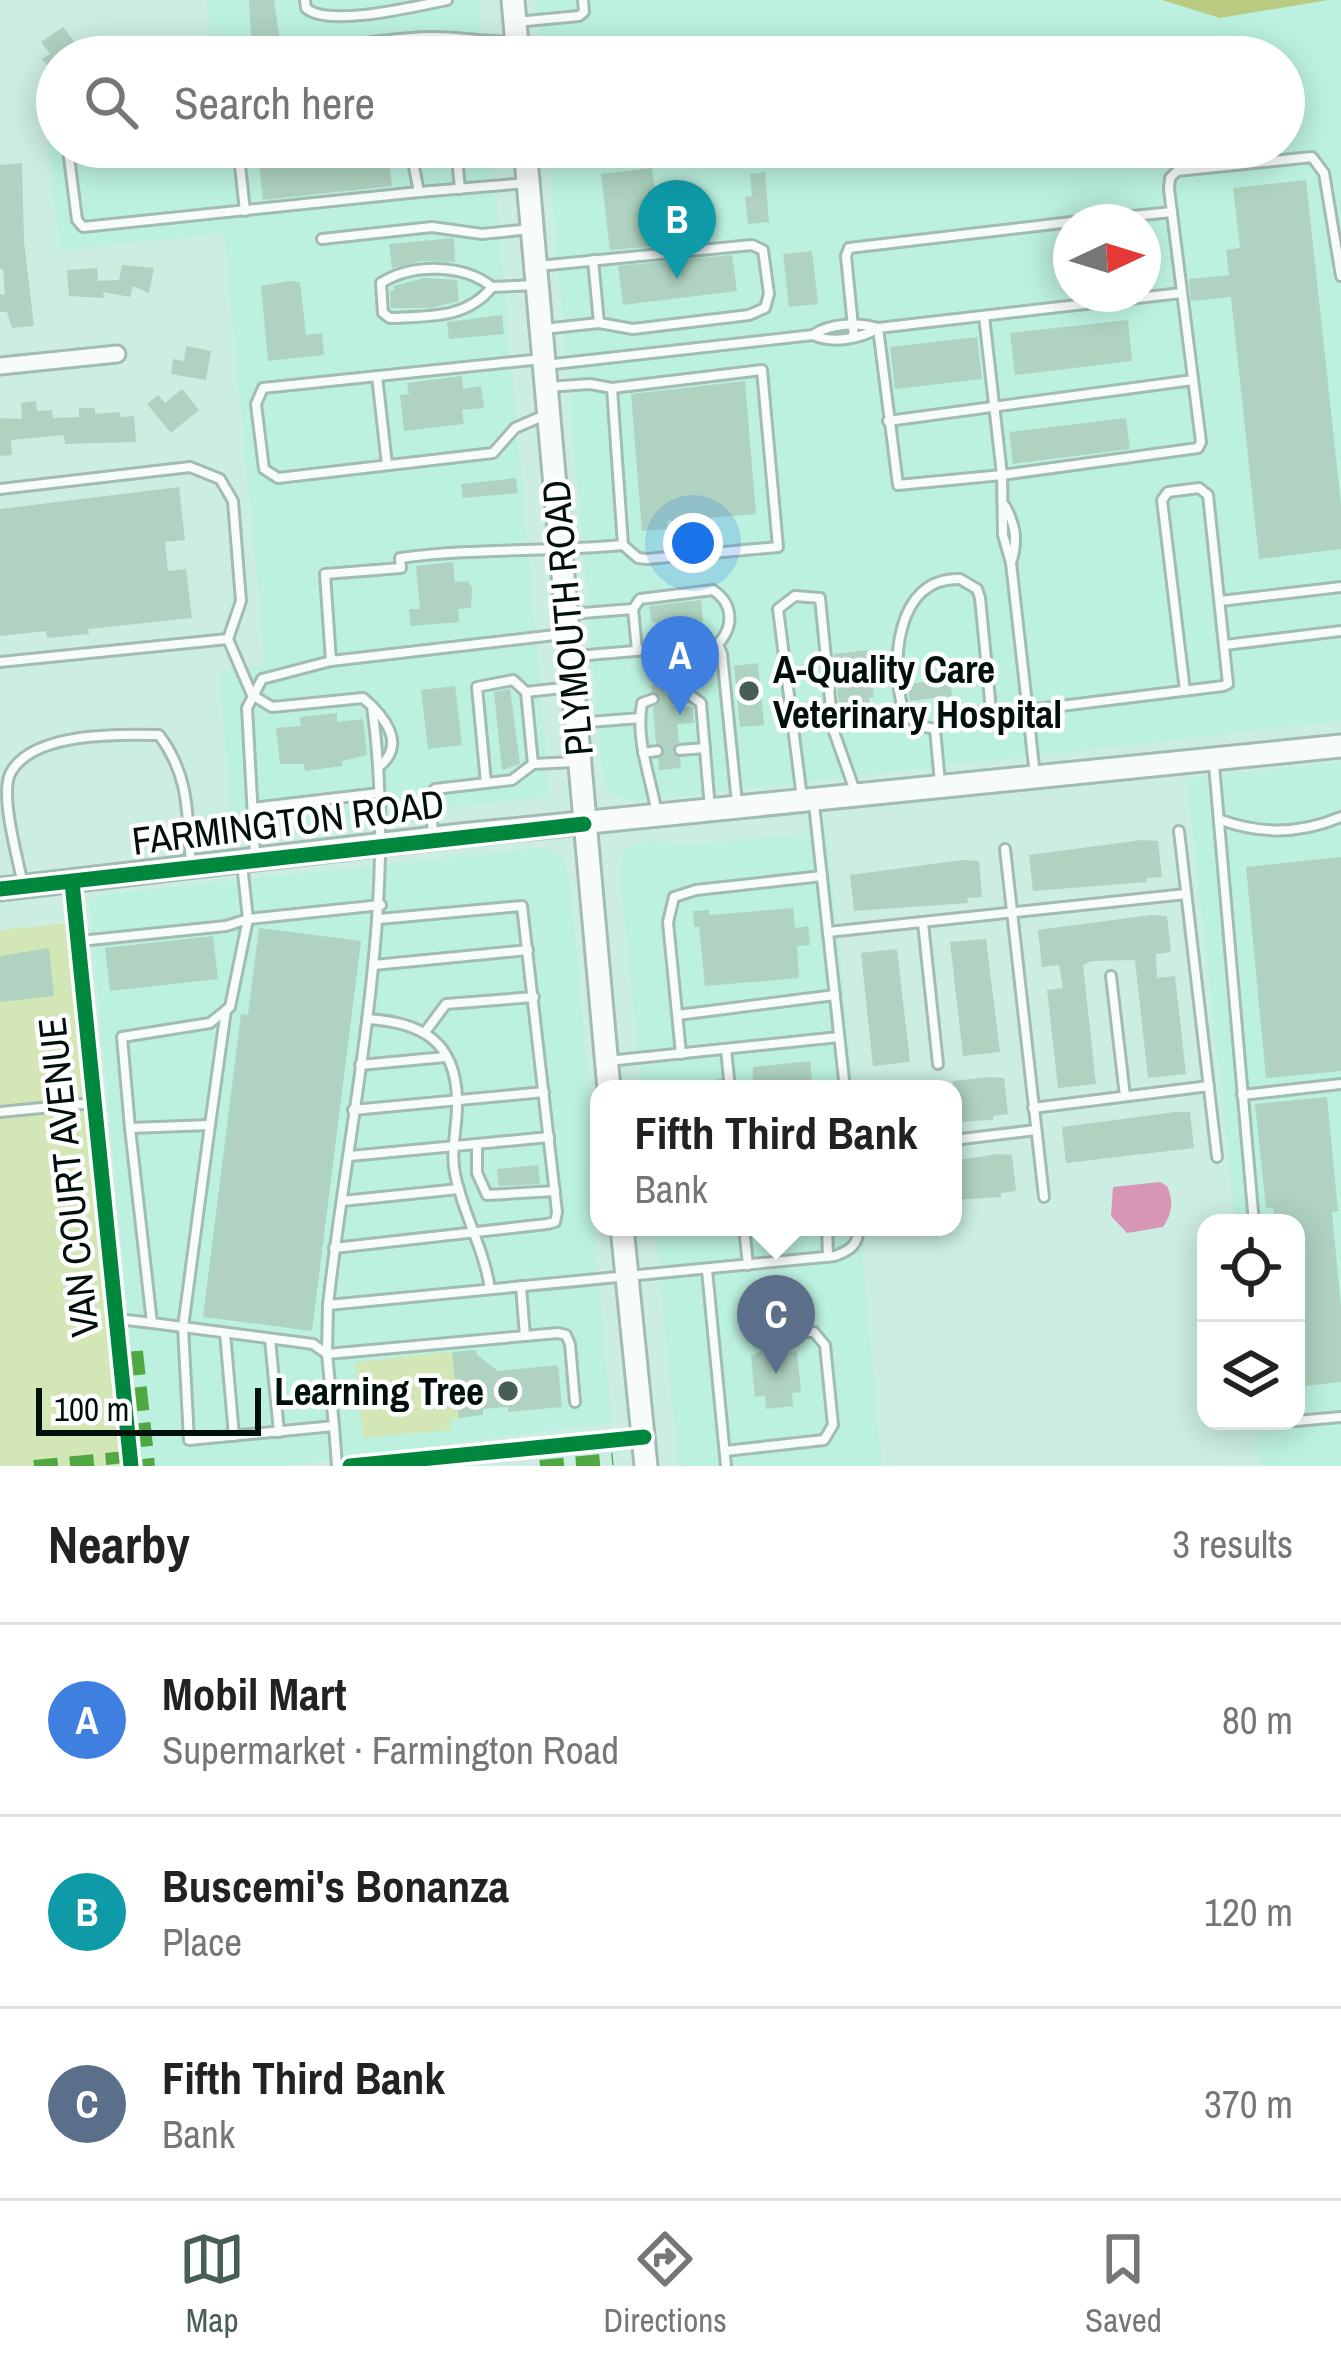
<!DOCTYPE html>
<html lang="en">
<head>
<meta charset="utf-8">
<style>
  :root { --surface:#fff; --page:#f2f2f2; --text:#222; --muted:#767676; --line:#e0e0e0; --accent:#475e56 }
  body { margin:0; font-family:"Archivo Narrow",sans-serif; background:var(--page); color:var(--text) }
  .controls { position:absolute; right:36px; bottom:36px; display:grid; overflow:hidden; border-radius:24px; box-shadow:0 6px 30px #0003 }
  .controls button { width:108px; height:108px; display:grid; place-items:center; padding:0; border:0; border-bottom:3px solid var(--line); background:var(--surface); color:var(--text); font:60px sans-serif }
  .compass { position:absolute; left:1053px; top:204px; width:108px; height:108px; border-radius:50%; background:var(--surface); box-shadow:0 6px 30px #0003; rotate:86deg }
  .scale { position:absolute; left:36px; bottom:30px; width:225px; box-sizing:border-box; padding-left:12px; border:6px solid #00110b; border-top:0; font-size:33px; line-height:42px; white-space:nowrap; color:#00110b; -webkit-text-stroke:9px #fff; paint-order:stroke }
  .you { position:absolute; left:693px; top:543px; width:42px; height:42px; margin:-30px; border:9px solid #fff; border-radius:50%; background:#1a73e8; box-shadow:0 0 0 18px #1a73e833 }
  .badge { display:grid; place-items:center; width:78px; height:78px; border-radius:50%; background:var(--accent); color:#fff; font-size:39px; font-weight:700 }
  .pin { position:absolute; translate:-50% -99px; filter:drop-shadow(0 3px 6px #0008) }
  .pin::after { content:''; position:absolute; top:63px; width:42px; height:36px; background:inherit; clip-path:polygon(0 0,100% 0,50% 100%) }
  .popup { position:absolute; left:590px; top:1080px; width:372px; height:156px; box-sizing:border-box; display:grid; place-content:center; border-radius:24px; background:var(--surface); filter:drop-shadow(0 3px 9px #0005); font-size:39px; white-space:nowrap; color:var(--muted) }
  .popup b { font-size:45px; color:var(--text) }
  .popup::after { content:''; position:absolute; left:50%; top:100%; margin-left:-24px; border:24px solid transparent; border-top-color:var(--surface) }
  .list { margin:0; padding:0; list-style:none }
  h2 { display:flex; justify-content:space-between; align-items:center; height:156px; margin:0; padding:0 48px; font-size:51px }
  h2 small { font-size:39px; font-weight:400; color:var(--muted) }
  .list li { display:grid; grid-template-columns:78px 1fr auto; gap:36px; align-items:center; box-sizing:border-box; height:192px; padding:0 48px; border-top:3px solid var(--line) }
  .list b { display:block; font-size:45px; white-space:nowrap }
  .list p { margin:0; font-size:39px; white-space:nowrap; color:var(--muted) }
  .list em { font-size:39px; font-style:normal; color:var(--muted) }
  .icon { flex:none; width:66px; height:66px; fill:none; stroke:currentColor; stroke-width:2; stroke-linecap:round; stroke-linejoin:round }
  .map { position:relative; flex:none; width:1341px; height:1466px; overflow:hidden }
  .search { position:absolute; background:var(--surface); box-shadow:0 6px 30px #0003; left:36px; right:36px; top:36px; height:132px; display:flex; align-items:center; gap:30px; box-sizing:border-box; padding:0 42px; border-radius:66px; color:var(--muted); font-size:45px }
  .sheet { height:732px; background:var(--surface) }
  nav { display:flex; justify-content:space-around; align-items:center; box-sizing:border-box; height:168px; border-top:3px solid var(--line); background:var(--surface); font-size:33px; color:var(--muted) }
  nav a { display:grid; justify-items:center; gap:6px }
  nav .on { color:var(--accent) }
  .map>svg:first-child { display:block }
</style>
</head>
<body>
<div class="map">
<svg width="1341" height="1466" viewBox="0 0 1341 1466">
  <rect width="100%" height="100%" fill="#ccede2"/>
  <!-- built -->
  <g fill="#bcf1e0" fill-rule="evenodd">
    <polygon points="207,0 479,0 484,57 118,57 117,49 211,38"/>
    <path d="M536 0H1341V721L647 800H629L611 794 602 772 548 147H1284V57H540ZM1071 222H1143V294H1071Z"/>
    <polygon points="57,119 57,147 492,147 550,797 232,830 219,670 265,665 224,233 60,251 45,121"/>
    <polygon points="1341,762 1341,1466 1259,1466 1255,1421 1296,1421 1296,1223 1235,1223 1187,779"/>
    <polygon points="827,831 854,1089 641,1089 620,870 624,851 648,840 691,845"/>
    <polygon points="540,848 552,849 565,861 571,891 592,1120 589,1183 612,1422 283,1466 142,1466 89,901 100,895"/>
    <polygon points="655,1227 869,1227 862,1253 882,1466 678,1466"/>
  </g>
  <!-- green -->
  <g fill="#d3e6b5">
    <polygon points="68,923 123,1466 0,1466 0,930"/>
    <polygon points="452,1352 459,1418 450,1419 451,1430 363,1438 355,1362"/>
  </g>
  <!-- forest -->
  <polygon fill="#b8cb81" points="1162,0 1328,0 1220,18"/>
  <!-- water -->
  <path fill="#d896b5" d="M1160 1182 1167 1186C1174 1201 1172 1214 1163 1227L1127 1233 1111 1216 1113 1187Z"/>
  <!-- building -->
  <g fill="#afd3c0">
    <polygon points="249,0 274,0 281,49 252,51"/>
    <polygon points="63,27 81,51 73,57 57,57 57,80 42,59 50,54 41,42"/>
    <polygon points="257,147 387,147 392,186 263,200"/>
    <polygon points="22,163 24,241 34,326 12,328 7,312 0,312 0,295 5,294 3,269 0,269 0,165"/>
    <polygon points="652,168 662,246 610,250 601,174"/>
    <polygon points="765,172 769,222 748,224 745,197 752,196 750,174"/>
    <polygon points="1306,180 1341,504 1341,549 1259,559 1231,297 1191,301 1189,279 1229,275 1226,250 1240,248 1233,188"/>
    <polygon points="454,238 455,262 422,261 392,268 389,244"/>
    <polygon points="812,251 818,304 789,307 783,254"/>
    <polygon points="732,255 737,291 623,305 618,266"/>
    <polygon points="122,265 154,268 149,293 133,286 130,297 103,292 104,298 69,296 67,270 97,268 98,281 119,280"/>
    <polygon points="424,278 457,280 459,301 431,308 391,308 390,291 394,290 394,286"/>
    <polygon points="289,281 300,282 306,335 322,333 324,355 268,361 261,286"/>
    <polygon points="502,315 504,334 449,339 447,322"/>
    <polygon points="1128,320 1132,361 1015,375 1010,333"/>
    <polygon points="977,337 982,379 895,389 890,347"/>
    <polygon points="186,346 211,351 206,380 171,374 173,359 184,361"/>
    <polygon points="462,376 463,389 481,386 484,408 462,410 464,424 404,431 400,395 409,394 407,383"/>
    <polygon points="745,381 756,514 667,521 668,529 642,531 631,394"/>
    <polygon points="182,389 199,410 171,433 147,404 158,395 165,403"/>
    <polygon points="36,401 37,411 52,410 53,418 79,417 79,408 95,408 95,414 120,412 120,417 134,416 136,442 65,444 64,435 11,440 12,455 0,456 0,418 22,419 21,403"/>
    <polygon points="1126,418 1130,449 1013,464 1009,432"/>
    <polygon points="516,478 518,493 463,498 461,484"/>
    <polygon points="179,487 185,540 165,542 168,571 186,569 192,618 88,629 89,634 47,638 46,631 0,636 0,509"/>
    <polygon points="453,562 455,582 468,581 472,588 471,608 458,609 459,622 411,626 409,609 420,609 416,566"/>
    <polygon points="701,600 703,621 661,625 651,621 649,606"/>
    <polygon points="868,650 874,697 869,698 871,712 840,716 834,654"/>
    <polygon points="758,663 764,725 740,727 734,666"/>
    <polygon points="950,679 952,696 910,701 907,684"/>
    <polygon points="673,683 668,701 676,707 693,707 694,723 677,724 679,742 672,752 680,758 681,768 659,770 658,759 665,751 656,743 653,708 661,697 652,691 651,685"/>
    <polygon points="455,686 462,745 428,749 421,690"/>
    <polygon points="510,689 520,764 502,770 494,692"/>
    <polygon points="337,713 337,722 363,719 367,755 342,761 342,766 305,771 304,764 280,764 276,728 301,726 300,717"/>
    <polygon points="1142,840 1158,841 1162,877 1147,878 1147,882 1033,891 1029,855"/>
    <polygon points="1341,857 1341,1071 1266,1078 1246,867"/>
    <polygon points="963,860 979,861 982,897 967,898 968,903 854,911 850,875"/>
    <polygon points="793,908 795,928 808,926 810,945 797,946 799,978 705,986 699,927 694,927 693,911 709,910 709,915"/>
    <polygon points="1151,915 1167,916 1171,952 1156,954 1157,978 1175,976 1186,1074 1148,1078 1135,960 1092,961 1083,965 1096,1084 1058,1088 1047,990 1063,988 1059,965 1042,967 1038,930"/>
    <polygon points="259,928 361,941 312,1331 203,1317 241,1014 248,1015"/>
    <polygon points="213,936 218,979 110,991 105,948"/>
    <polygon points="986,939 1000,1052 963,1056 950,942"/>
    <polygon points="49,948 54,996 0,1002 0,956"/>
    <polygon points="897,949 910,1062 873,1066 861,953"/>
    <polygon points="810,1061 813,1089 752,1089 753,1067"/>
    <polygon points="988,1077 1004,1078 1008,1114 993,1116 993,1120 953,1122 953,1081"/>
    <polygon points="1327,1097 1338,1211 1332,1212 1341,1307 1341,1382 1296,1387 1296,1223 1274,1223 1273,1208 1266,1208 1255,1104"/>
    <polygon points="1175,1112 1190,1112 1194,1148 1066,1163 1062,1127"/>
    <polygon points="997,1154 1012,1155 1016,1191 1001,1193 1001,1197 953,1200 953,1161"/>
    <polygon points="538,1165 540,1184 499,1186 497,1169"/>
    <polygon points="782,1318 785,1346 788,1352 797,1351 801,1392 792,1393 793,1406 766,1409 765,1396 755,1397 751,1356 761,1351 757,1321"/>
    <polygon points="476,1350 477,1355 498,1371 558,1365 562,1407 508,1412 508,1407 483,1409 483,1415 459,1418 452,1352"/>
  </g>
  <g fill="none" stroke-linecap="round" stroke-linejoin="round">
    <defs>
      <g id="lane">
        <path d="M305 0 306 8C328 28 417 6 447 0"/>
        <polyline points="516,22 579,16 584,12 583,0"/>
        <path d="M297 57 303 51C344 47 387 38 428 37 458 36 485 43 515 41"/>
        <polyline points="77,147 71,149 69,157 77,220 83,227 419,192"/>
        <polyline points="238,147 245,211"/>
        <polyline points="410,147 419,192 527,183"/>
        <polyline points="456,147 460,189"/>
        <polyline points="1074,222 1172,212"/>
        <polyline points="322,239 432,227 482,234 531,229"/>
        <polyline points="593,260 599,323"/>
        <polyline points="538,266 752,245 763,250 769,294 765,308 749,315 633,329 599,323 543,329"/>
        <path d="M492 287C467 319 428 316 390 318L383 313 381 283C413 263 464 264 492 287L536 285"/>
        <polyline points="984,316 1002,475 898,485 878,328 1181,293"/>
        <polyline points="854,337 846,256 849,248 1071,222"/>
        <polyline points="542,359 263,388 256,404 264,469 278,478 493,453 515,428 545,415"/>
        <path d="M545 365 813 335C832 344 860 339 878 328 859 322 830 323 813 335"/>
        <polyline points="377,376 387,465"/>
        <path d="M547 387 590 384 612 388 623 545C548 552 474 548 400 558L401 568 325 574 331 661 564 634"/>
        <polyline points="612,388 762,370 778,547 647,559 638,558 623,545"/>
        <polyline points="888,421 1193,380"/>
        <path d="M0 489 190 467 220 479 233 501 241 601 228 639 252 695 272 707 363 698 372 706C400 907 350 1106 328 1305L835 1256C851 1250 858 1245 859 1227"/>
        <path d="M1005 506C1016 525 1018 542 1011 563L1003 535 1002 475 1198 448 1201 442 1169 189 1170 178 1177 171 1312 157 1324 173 1341 276"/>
        <polyline points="1011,563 1035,775"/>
        <path d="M960 579 977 589 980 598 991 710 952 717 935 729 920 726 904 713C890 667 894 577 960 579Z"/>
        <polyline points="1220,601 1341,587"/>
        <polyline points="633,609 637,650"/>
        <path d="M570 614 633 609 640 599 713 590C734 604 734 627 718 644L576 656"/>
        <polyline points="718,644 722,654 737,803"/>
        <polyline points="1225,645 1341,631"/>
        <polyline points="0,662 228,639"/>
        <polyline points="675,697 690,695 701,703 710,809"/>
        <path d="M653 699 642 703C635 740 651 778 657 814"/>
        <path d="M373 707C390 725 402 746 381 765"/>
        <polyline points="1028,710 1223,686 1228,684 1208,495 1199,488 1168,492 1162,500 1185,691"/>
        <polyline points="577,723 640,718"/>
        <polyline points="935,729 940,783"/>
        <polyline points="680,750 705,748"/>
        <polyline points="643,753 657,751"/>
        <polyline points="533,764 574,762"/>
        <polyline points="1214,765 1254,1223"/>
        <polyline points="486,783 477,687 513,680 526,692"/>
        <polyline points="802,798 778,609 795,596 820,598 833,729 855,791"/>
        <polyline points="814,804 845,1089"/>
        <polyline points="253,808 379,793"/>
        <path d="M1221 820C1262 835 1301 834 1341 817"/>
        <polyline points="1179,831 1217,1157"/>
        <polyline points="433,833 430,795 435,789 512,780 533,764 526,692 571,687"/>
        <polyline points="1005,849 1044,1197"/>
        <polyline points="255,854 247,708 262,679 331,661"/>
        <path d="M23 885C18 859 0 797 10 774 31 732 118 734 159 735 190 776 187 814 191 864"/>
        <polyline points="923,923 938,1064"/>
        <polyline points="828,932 1186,894"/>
        <polyline points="80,941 226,926 248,919 242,864"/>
        <polyline points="374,965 528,950"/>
        <polyline points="1111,976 1125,1096"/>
        <polyline points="678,1015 835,995"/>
        <path d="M367 1019C420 1022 456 1040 457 1100 458 1125 450 1150 455 1174 463 1214 484 1248 490 1289"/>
        <polyline points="425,1032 446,1004 534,997"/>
        <polyline points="726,1049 730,1089"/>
        <polyline points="681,1054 668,922 674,897 696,890 822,876"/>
        <polyline points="608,1061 839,1037"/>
        <polyline points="360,1065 445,1057"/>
        <polyline points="703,1089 730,1085"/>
        <polyline points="1242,1095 1341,1084"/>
        <polyline points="1033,1108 1209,1086"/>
        <polyline points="353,1110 544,1092"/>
        <polyline points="0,1112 93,1103"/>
        <polyline points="210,1125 183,1327 189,1440 334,1426 327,1354 558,1333 566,1335 570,1344 575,1402"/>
        <polyline points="130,1128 122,1037 210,1023 225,1011"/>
        <polyline points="953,1140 1036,1130"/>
        <polyline points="477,1144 477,1173 487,1195 555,1191"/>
        <polyline points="350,1156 549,1137"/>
        <polyline points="342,1201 459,1189"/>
        <polyline points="699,1227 707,1227"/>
        <polyline points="744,1227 748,1265"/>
        <polyline points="827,1227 828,1257"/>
        <polyline points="334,1248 547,1224 555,1222 557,1212 522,906 379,919"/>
        <polyline points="707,1270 726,1466"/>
        <polyline points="521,1286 525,1336"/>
        <polyline points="328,1305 327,1354 313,1344 152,1323 130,1128 210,1125 226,1010 230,1007 248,919 381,905"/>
        <polyline points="118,1319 152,1323"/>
        <polyline points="225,1333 234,1436"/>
        <polyline points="270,1339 279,1432"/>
        <polyline points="1273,1421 1291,1421"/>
        <polyline points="1296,1421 1341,1417"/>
        <polyline points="334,1426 337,1466"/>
        <polyline points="725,1451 824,1440 833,1425 825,1345 814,1332 794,1332"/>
      </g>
      <g id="street">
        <polyline points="0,366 117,354"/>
        <polyline points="72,882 131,1466"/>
        <polyline points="350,1466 644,1437"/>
      </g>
      <g id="secondary">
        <polyline points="513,0 518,57"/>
        <path d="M525 147C553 461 580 775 609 1089"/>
        <polyline points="0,889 461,835 1341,746"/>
        <polyline points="622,1227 646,1466"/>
      </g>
    </defs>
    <!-- lane casing -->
    <use href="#lane" stroke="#a2bbb3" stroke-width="14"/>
    <!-- street casing -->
    <use href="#street" stroke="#a2bbb3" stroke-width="21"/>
    <!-- secondary casing -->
    <use href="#secondary" stroke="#a2bbb3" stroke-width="27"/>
    <!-- lane -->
    <use href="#lane" stroke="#f7fcfb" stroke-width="8"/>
    <!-- street -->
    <use href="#street" stroke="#f7fcfb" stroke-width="15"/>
    <!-- secondary -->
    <use href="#secondary" stroke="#f7fcfb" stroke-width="21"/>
    <!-- quiet -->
    <g stroke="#4fa841" stroke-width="12" stroke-dasharray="24 12" stroke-linecap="butt">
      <polyline points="137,1351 149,1466"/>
      <polyline points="34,1466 136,1456"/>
      <polyline points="540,1466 613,1459"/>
    </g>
    <defs>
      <g id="cycleway">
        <polyline points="72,882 131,1466"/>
        <polyline points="0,889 584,824"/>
        <polyline points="350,1466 644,1437"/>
      </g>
    </defs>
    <!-- cycleway casing -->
    <use href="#cycleway" stroke="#fff" stroke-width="22"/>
    <!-- cycleway -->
    <use href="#cycleway" stroke="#00873e" stroke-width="15"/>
  </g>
  <!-- markers -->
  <g fill="#475e56" stroke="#fff" stroke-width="4.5">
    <circle cx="749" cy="691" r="12"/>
    <circle cx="508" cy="1391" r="12"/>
  </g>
  <g text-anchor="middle" stroke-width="9" stroke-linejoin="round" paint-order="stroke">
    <!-- street labels -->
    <g font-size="39" fill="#00110b" stroke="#fff">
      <text transform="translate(567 618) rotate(-95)" y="14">PLYMOUTH ROAD</text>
      <text transform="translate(288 822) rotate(-7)" y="14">FARMINGTON ROAD</text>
      <text transform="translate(68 1177) rotate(-96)" y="14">VAN COURT AVENUE</text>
    </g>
    <!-- poi labels -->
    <g font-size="39" font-weight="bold" fill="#00110b" stroke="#fff" text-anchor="start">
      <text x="773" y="683">A-Quality Care<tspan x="773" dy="45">Veterinary Hospital</tspan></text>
      <text x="484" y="1405" text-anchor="end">Learning Tree</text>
    </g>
  </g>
</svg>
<div class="controls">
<button><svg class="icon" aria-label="locate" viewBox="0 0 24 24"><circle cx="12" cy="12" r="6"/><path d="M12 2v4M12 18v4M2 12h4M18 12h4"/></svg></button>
<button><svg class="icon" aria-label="layers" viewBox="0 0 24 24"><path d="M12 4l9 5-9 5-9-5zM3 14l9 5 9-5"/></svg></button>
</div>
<svg class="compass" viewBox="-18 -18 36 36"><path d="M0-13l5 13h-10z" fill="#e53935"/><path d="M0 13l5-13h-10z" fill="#767676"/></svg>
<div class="scale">100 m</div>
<div class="you"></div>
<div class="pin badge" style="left:680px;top:715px;background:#3f7fe0">A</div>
<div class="pin badge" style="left:677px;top:279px;background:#0f9aa8">B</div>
<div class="pin badge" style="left:776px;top:1374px;background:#5c6f8a">C</div>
<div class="popup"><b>Fifth Third Bank</b>Bank</div>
<div class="search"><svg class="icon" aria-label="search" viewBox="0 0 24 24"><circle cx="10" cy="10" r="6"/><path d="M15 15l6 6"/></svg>Search here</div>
</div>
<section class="sheet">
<h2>Nearby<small>3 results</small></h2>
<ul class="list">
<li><span class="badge" style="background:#3f7fe0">A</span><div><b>Mobil Mart</b><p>Supermarket · Farmington Road</p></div><em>80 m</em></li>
<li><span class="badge" style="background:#0f9aa8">B</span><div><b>Buscemi's Bonanza</b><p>Place</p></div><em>120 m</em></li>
<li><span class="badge" style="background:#5c6f8a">C</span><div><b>Fifth Third Bank</b><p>Bank</p></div><em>370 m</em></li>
</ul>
</section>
<nav>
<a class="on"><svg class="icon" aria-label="map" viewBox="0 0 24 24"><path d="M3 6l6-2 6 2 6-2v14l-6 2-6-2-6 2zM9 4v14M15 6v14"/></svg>Map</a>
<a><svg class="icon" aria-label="directions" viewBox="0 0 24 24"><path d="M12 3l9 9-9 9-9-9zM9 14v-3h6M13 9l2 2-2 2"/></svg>Directions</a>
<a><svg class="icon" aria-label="saved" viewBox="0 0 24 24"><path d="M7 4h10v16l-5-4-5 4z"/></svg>Saved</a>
</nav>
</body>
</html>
